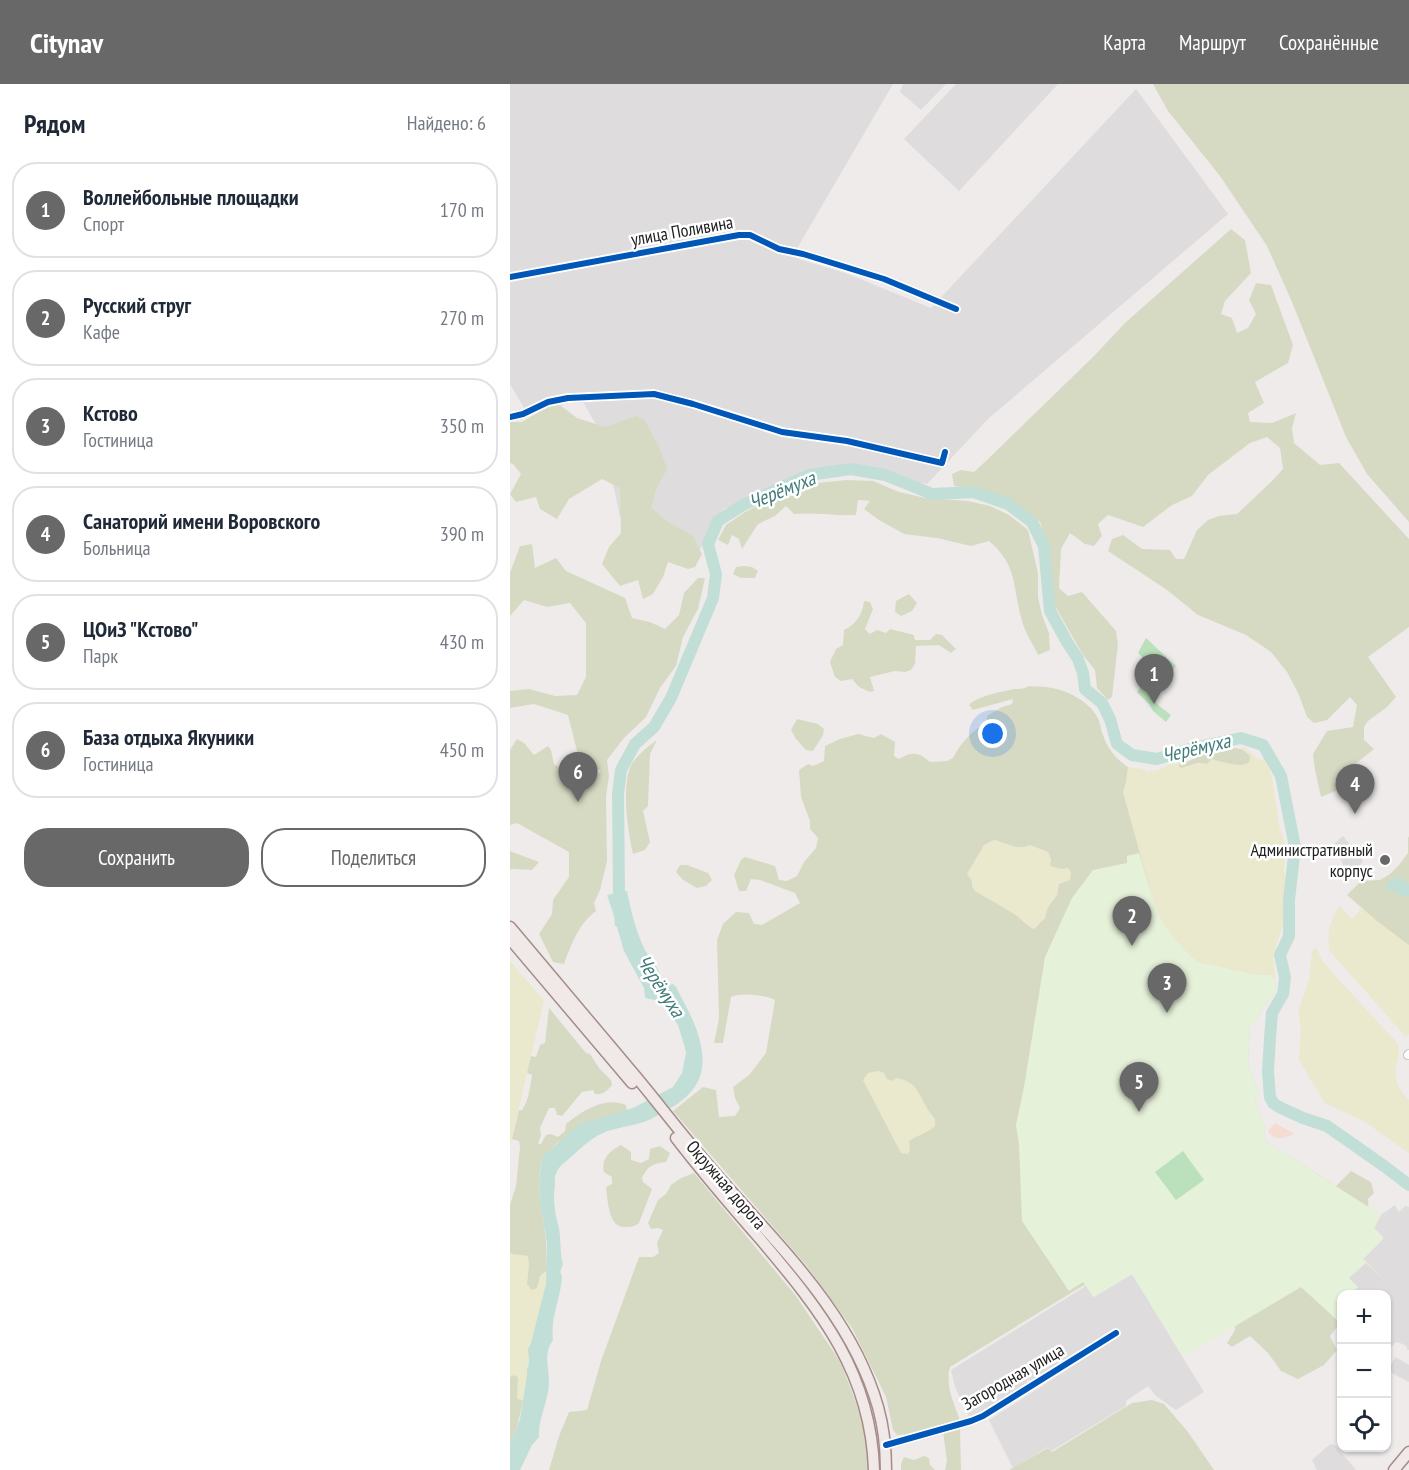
<!DOCTYPE html>
<html lang="ru">
<head>
<meta charset="utf-8">
<style>
  :root { --surface:#fff; --page:#f6f6f7; --text:#1f2937; --muted:#747a83; --line:#e0e1e3; --accent:#696868 }
  body { margin:0; font-family:"PT Sans Narrow",sans-serif; background:var(--page); color:var(--text) }
  .controls { position:absolute; right:18px; bottom:18px; display:grid; overflow:hidden; border-radius:12px; box-shadow:0 2px 4px #0004 }
  .controls button { width:54px; height:54px; display:grid; place-items:center; padding:0; border:0; border-bottom:2px solid var(--line); background:var(--surface); color:var(--text); font:30px sans-serif }
  .you { position:absolute; left:483px; top:650px; width:21px; height:21px; margin:-15px; border:4px solid #fff; border-radius:50%; background:#1a73e8; box-shadow:0 0 0 9px #1a73e833 }
  .badge { display:grid; place-items:center; width:39px; height:39px; border-radius:50%; background:var(--accent); color:#fff; font-size:20px; font-weight:700 }
  .pin { position:absolute; translate:-50% -50px; filter:drop-shadow(0 2px 3px #0008) }
  .pin::after { content:''; position:absolute; top:32px; width:21px; height:18px; background:inherit; clip-path:polygon(0 0,100% 0,50% 100%) }
  .list { margin:0; padding:0; list-style:none }
  h2 { display:flex; justify-content:space-between; align-items:center; height:78px; margin:0; padding:0 24px; font-size:26px }
  h2 small { font-size:20px; font-weight:400; color:var(--muted) }
  .list li { display:grid; grid-template-columns:39px 1fr auto; gap:18px; align-items:center; box-sizing:border-box; height:96px; margin:0 12px 12px; padding:0 12px; border:2px solid var(--line); border-radius:24px }
  .list b { display:block; font-size:22px; white-space:nowrap }
  .list p { margin:0; font-size:20px; white-space:nowrap; color:var(--muted) }
  .list em { font-size:20px; font-style:normal; color:var(--muted) }
  .actions { display:flex; gap:12px; padding:18px 24px }
  .actions a { flex:1; padding:14px 0; border:2px solid var(--accent); border-radius:24px; text-align:center; font-size:21px; color:var(--accent) }
  .actions .main { background:var(--accent); color:#fff }
  .icon { flex:none; width:33px; height:33px; fill:none; stroke:currentColor; stroke-width:2; stroke-linecap:round; stroke-linejoin:round }
  .map { position:relative; flex:none; width:899px; height:1386px; overflow:hidden }
  header { display:flex; align-items:center; gap:36px; box-sizing:border-box; height:84px; padding:0 30px; background:var(--accent); color:#fff }
  header strong { font-size:28px }
  nav { display:flex; gap:33px; margin-inline-start:auto; font-size:21px }
  main { display:flex }
  aside { flex:1; background:var(--surface) }
  .map>svg:first-child { display:block }
</style>
</head>
<body>
<header>
<strong>Citynav</strong>
<nav><a>Карта</a><a>Маршрут</a><a>Сохранённые</a></nav>
</header>
<main>
<aside>
<h2>Рядом<small>Найдено: 6</small></h2>
<ul class="list">
<li><span class="badge">1</span><div><b>Воллейбольные площадки</b><p>Спорт</p></div><em>170 m</em></li>
<li><span class="badge">2</span><div><b>Русский струг</b><p>Кафе</p></div><em>270 m</em></li>
<li><span class="badge">3</span><div><b>Кстово</b><p>Гостиница</p></div><em>350 m</em></li>
<li><span class="badge">4</span><div><b>Санаторий имени Воровского</b><p>Больница</p></div><em>390 m</em></li>
<li><span class="badge">5</span><div><b>ЦОиЗ &quot;Кстово&quot;</b><p>Парк</p></div><em>430 m</em></li>
<li><span class="badge">6</span><div><b>База отдыха Якуники</b><p>Гостиница</p></div><em>450 m</em></li>
</ul>
<div class="actions"><a class="main">Сохранить</a><a>Поделиться</a></div>
</aside>
<div class="map">
<svg width="899" height="1386" viewBox="0 0 899 1386">
  <rect width="100%" height="100%" fill="#efebeb"/>
  <!-- residential -->
  <g fill="#dedcdc">
    <polygon points="0,0 383,0 282,173 338,190 421,224 626,5 718,130 478,335 417,400 343,390 285,396 214,425 182,479 110,433 93,353 72,316 17,329 0,300"/>
    <polygon points="393,0 436,0 411,26 390,8"/>
    <polygon points="446,0 548,0 449,107 394,55"/>
    <polygon points="885,1121 888,1127 890,1127 895,1122 899,1123 899,1266 896,1265 897,1263 893,1260 886,1258 881,1263 877,1259 876,1210 857,1210 873,1195 853,1175 872,1156 873,1153 864,1144 871,1131"/>
    <polygon points="622,1190 694,1308 666,1326 646,1312 638,1302 616,1317 616,1322 541,1367 538,1363 503,1384 479,1336 554,1288 560,1284 560,1283 608,1252 522,1298 519,1295 517,1297 516,1301 473,1329 463,1333 459,1332 457,1329 445,1303 441,1286 576,1202 584,1213"/>
    <polygon points="824,1360 846,1386 807,1386 802,1376 819,1361"/>
  </g>
  <!-- grass -->
  <g fill="#eae8cd">
    <path d="M734 663 748 675 751 676 755 674 762 694 769 741 776 763 774 785 777 802 773 812 774 819 773 840 767 858 763 875 766 895 760 891 744 890 689 878 681 872 664 854 652 837 644 820 613 708 616 698 618 683 633 685 637 688 651 685 660 680 669 679V682C680 684 685 679 697 680L702 675C706 677 727 682 731 681 735 681 737 679 740 676L738 669 730 664Z"/>
    <path d="M484 756C499 759 505 767 520 761L538 768 541 776 558 784 561 788 560 796 549 800 547 811 538 823 535 834 524 845 519 843 516 838 502 829 465 807 457 790 474 761Z"/>
    <path d="M829 822 842 835 852 824 899 861V950L896 953 819 866C817 846 820 839 829 822Z"/>
    <path d="M806 863 812 876 828 895 888 960C891 972 887 973 886 985 884 998 890 1007 899 1016V1069L855 1038 815 1019 789 976 791 944 788 927 799 896 802 868Z"/>
    <polygon points="0,877 34,917 0,1062"/>
    <path d="M368 987C374 989 380 993 386 994 398 998 403 998 410 1010 415 1020 417 1026 425 1035V1042L417 1049 410 1050 398 1070H391L353 996 357 989Z"/>
    <path d="M0 1168 2 1170 18 1172 19 1181 17 1200 27 1204 30 1192 37 1186C36 1211 28 1235 21 1259L18 1265C19 1271 21 1280 17 1285V1291L13 1316 7 1315 5 1292 0 1293Z"/>
  </g>
  <!-- forest -->
  <g fill="#d7dac2" fill-rule="evenodd">
    <polygon points="643,0 899,0 899,438 857,390 836,353 782,218 757,162 710,92 658,27"/>
    <polygon points="721,145 735,156 741,189 715,217 711,230 722,234 727,249 738,244 746,230 739,216 746,199 761,201 783,261 778,279 745,298 754,319 738,329 740,338 762,339 786,329 782,344 784,359 810,381 829,379 899,455 899,543 858,573 886,613 877,623 858,637 854,643 854,656 864,665 824,697 828,706 811,713 805,686 803,670 817,647 843,643 847,621 840,613 817,636 804,639 797,633 789,611 777,588 761,568 736,551 688,531 657,506 598,467 602,455 613,451 632,465 660,466 666,475 674,475 687,446 698,436 709,432 727,430 762,397 773,385 770,364 757,353 740,359 698,391 682,412 662,421 633,443 598,431 588,440 592,452 584,462 575,460 560,449 551,465 549,504 558,512 572,508 606,547 608,560 602,613 598,616 587,604 585,586 573,571 545,522 541,509 539,465 530,438 514,425 499,420 481,410 460,404 444,402 442,390 451,386 464,388 477,376 585,271 615,239"/>
    <polygon points="46,318 67,334 95,343 126,332 135,337 150,365 157,385 146,405 141,424 158,438 183,452 192,470 185,483 178,485 158,478 153,493 143,510 133,515 128,496 110,502 92,480 99,463 111,449 110,404 92,395 59,415 47,435 30,425 26,413 6,418 0,410 11,390 3,380 0,379 0,338 12,338"/>
    <path d="M337 396 363 397 389 408 415 414 458 417 480 422 499 431 518 446 528 489V513L532 531 539 549 540 566 528 571C523 560 515 549 512 537 502 503 509 483 479 457L461 462 427 454 394 450 369 436 354 425 360 417 348 416 346 431C325 432 305 428 284 430L276 422 265 432 248 440 232 465 229 455 222 451 218 461 208 456 216 441 235 428 274 408 307 399Z"/>
    <path d="M22 460 25 484 46 474 56 487 115 514 122 534 140 538 155 545 169 531 174 509 188 494H195L188 525 173 553 166 582 150 604 136 633 114 654 97 676 99 692 96 712 97 777 90 806 84 819 86 827C69 839 61 861 54 880L43 878 29 850 42 830 43 816 59 793V768L7 739 0 741V666L7 655 14 659 24 671 38 662 41 666 44 680 62 692 81 698 91 687 68 671 58 631 24 620 0 624V607L19 605 45 612 67 611 76 593V539L60 519 37 523 14 516 0 532V489L10 462Z"/>
    <polygon points="234,482 242,483 248,487 245,494 231,494 223,490 226,483"/>
    <polygon points="399,510 407,519 402,527 391,532 385,528 386,517"/>
    <path d="M354 517 360 518 363 525 355 545 360 550 367 546 376 549 380 545 404 551 405 556H420L426 550 432 551 446 565 441 569 429 561 406 562 405 580 401 586 395 588 385 587 360 593 364 607 360 608 349 603 342 595 331 597 325 593 320 578 326 565 333 561 334 546C346 541 353 529 354 517Z"/>
    <path d="M519 602C526 603 535 602 542 604 560 607 583 620 589 637 591 642 591 647 593 651 597 664 607 676 618 683L616 698 613 708 644 820 647 829 664 854 681 872 689 878 744 890 760 891 766 895C767 913 759 913 752 926 746 935 750 934 740 941L738 979 749 1010 745 1016 755 1044 754 1053 757 1058 826 1102 841 1087 861 1098 864 1109 858 1115 860 1153 832 1210 725 1111 582 1212 574 1201 440 1283C435 1302 444 1319 450 1336L399 1350 387 1351 383 1346 376 1313 342 1244 296 1181 163 1027 193 1003 206 1006 209 1033 225 1032 230 1024 225 1014 223 1003 239 991 256 969 265 916C255 911 230 908 221 913L213 959H204L209 935 207 856 213 840 226 828 239 829 244 840 252 841 290 819 285 809 250 796 241 795 236 807H229L224 791 231 776 235 773 265 782 269 796 277 797 287 792 294 778 306 764 308 754 300 745V737L291 713 289 686 298 680 303 682 314 677 315 662 330 655 348 650 364 654 371 650 385 658 384 672 389 675C402 667 409 668 420 678L437 677 443 674C450 659 463 646 477 638V632L492 623 502 620 503 615 463 626 459 621C466 613 489 608 500 606 507 604 512 606 519 602ZM484 756C499 759 505 767 520 761L538 768 541 776 540 782 552 785 558 784 561 788 560 796 549 800 547 811 538 823 535 834 524 845C517 842 511 834 504 830 492 822 478 815 465 807L462 802V797L457 790 474 761ZM368 987 374 989 377 995 382 997 386 994C412 998 409 1018 425 1035V1042C417 1049 408 1051 399 1057L400 1066 398 1070 391 1069 353 996 358 989Z"/>
    <polygon points="287,635 308,640 314,645 313,651 303,667 296,666 286,655 281,646"/>
    <path d="M147 656 140 670 138 722 133 727 140 758 135 766 123 770C118 748 110 697 123 678 130 669 138 662 147 656Z"/>
    <path d="M726 664C739 666 747 678 732 681 728 682 706 677 702 675L697 680 688 679 671 684 669 682V679L679 677 695 669Z"/>
    <polygon points="898,753 899,753 899,861 867,837 837,811 851,797 870,796 880,790 889,781 898,769"/>
    <polygon points="0,767 29,778 22,786 2,785 0,786"/>
    <polygon points="170,781 177,781 198,789 202,796 196,802 187,804 173,796 166,788"/>
    <path d="M39 924 76 969 80 970 89 984 101 996 102 1001C97 1007 93 1011 85 1010L83 1006 72 1008 52 1032 47 1031 45 1024H39L30 1044 31 1051 28 1060H31L36 1051 41 1050 48 1053 55 1047 56 1040C73 1027 93 1012 116 1021L117 1026 107 1030 47 1059 38 1068H35C23 1097 33 1128 36 1158 37 1167 36 1177 37 1186L30 1192 27 1204 22 1206 17 1200 19 1181 18 1172 2 1170 0 1168V1121L6 1102 10 1063 9 1057 2 1055 9 1026H12C19 1016 20 1003 22 991L17 989 21 972 26 973 30 961 35 959Z"/>
    <path d="M111 1061 121 1068V1076L131 1079 139 1075 140 1065 150 1062 160 1069 156 1078C143 1080 138 1081 132 1094L133 1098 142 1105 129 1139C124 1143 121 1143 115 1143 98 1144 98 1116 96 1103L102 1100V1093L94 1088C91 1074 100 1067 111 1061Z"/>
    <polygon points="184,1089 286,1212 331,1279 348,1324 356,1353 358,1386 39,1386 49,1352 59,1328 77,1326 91,1277 129,1173 143,1173 149,1169 147,1159 153,1146 148,1144 141,1145 138,1139 148,1116 156,1110 161,1101 171,1094"/>
    <polygon points="776,1184 831,1238 820,1252 827,1266 814,1281 788,1295 771,1287 758,1269 740,1252 722,1263 717,1259 725,1246 724,1233"/>
    <polygon points="5,1291 8,1294 7,1315 13,1316 7,1344 0,1358 0,1293"/>
    <polygon points="642,1316 654,1320 678,1348 704,1386 499,1386 538,1364 542,1368 622,1319"/>
    <polygon points="450,1344 451,1386 435,1386 437,1377 433,1348"/>
    <polygon points="414,1372 419,1374 420,1381 425,1386 391,1386 391,1380 394,1373 404,1376"/>
  </g>
  <!-- sand -->
  <path fill="#f4dcd2" d="M765 1039 785 1050C775 1053 765 1059 758 1047Z"/>
  <!-- park -->
  <path fill="#e6f1d9" d="M629 769 647 829 664 854 681 872 689 878 744 890 760 891 766 895C767 913 759 913 752 926 746 935 750 934 740 941L738 979 749 1010 745 1016 755 1044 754 1053 757 1058 871 1131 864 1144 873 1153 872 1156 853 1175 873 1195 857 1210H832L831 1233 828 1237 791 1203 673 1273 622 1190 583 1213 573 1198 559 1207 512 1137 509 1060 506 1041 514 1003 535 873 562 814 583 786 617 779V772Z"/>
  <!-- pitch -->
  <g fill="#bae1bc">
    <polygon points="636,554 666,582 656,595 628,569"/>
    <polygon points="632,602 644,613 648,621 661,631 656,638 643,627 639,620 627,608"/>
    <polygon points="673,1067 694,1096 666,1116 645,1088"/>
  </g>
  <!-- parking -->
  <g fill="#dddbdb">
    <polygon points="833,752 853,777 840,796 824,760"/>
    <polygon points="856,1179 873,1195 857,1210 840,1210 848,1203 839,1194"/>
    <polygon points="885,1273 899,1281 899,1298 878,1287"/>
  </g>
  <!-- water -->
  <g fill="#c1dfd6">
    <polygon points="889,793 899,800 899,812 894,813 875,804 880,796"/>
    <path d="M117 807C121 827 126 848 135 866 138 872 143 876 146 882 150 889 151 896 159 901L163 900 166 903C176 923 187 940 191 962 198 996 181 1013 154 1028 147 1031 141 1036 134 1038 122 1042 110 1043 98 1047 83 1052 72 1063 61 1073 55 1078 48 1083 46 1090 44 1095 45 1094 45 1099 45 1104 44 1108 44 1113 44 1124 46 1134 49 1144 51 1154 50 1173 53 1180 51 1185 49 1188 52 1192 51 1214 40 1234 43 1256 33 1270 39 1283 39 1297 39 1317 28 1334 29 1353L22 1361 10 1386H0V1358L7 1344 10 1335 17 1291V1285C21 1279 18 1271 18 1265L21 1259 36 1200 37 1160 30 1118 29 1097 32 1075 35 1068H38L69 1040 123 1024 163 1003 172 989 176 969 175 964 168 941 154 921H149L145 916 135 914 134 904 114 867 107 843 105 842 104 832 97 811Z"/>
  </g>
  <g fill="none" stroke-linecap="round" stroke-linejoin="round">
    <!-- river -->
    <polyline stroke="#c1dfd6" stroke-width="12" points="111,823 109,809 108,710 111,686 125,660 144,643 161,614 203,514 206,490 198,460 208,437 233,421 299,391 341,385 375,391 422,410 464,408 498,420 522,438 534,462 540,527 557,558 568,575 573,589 575,605 592,619 600,635 607,660 622,671 647,675 683,664 731,654 753,661 771,692 785,763 779,816 779,852 770,871 775,894 773,910 762,929 760,954 758,988 760,1013 763,1019 769,1023 793,1034 817,1042 874,1082 899,1101"/>
    <defs>
      <g id="minor">
        <polyline points="0,193 229,151 240,151 269,165 293,170 374,195 446,225"/>
        <polyline points="0,333 13,330 38,318 58,314 144,310 183,320 272,348 337,357 432,379 435,368"/>
        <polyline points="898,971 899,970"/>
        <polyline points="376,1361 461,1337 473,1332 606,1249"/>
      </g>
      <g id="major">
        <path d="M0 843C39 890 78 936 117 982 142 1011 164 1041 189 1070 254 1149 339 1221 368 1323 374 1344 376 1365 376 1386"/>
        <polyline points="0,855 122,999"/>
        <path d="M166 1054C193 1089 222 1123 251 1156 311 1227 361 1289 364 1386"/>
        <polyline points="884,1386 899,1368"/>
      </g>
    </defs>
    <!-- minor casing -->
    <use href="#minor" stroke="#c1bfbf" stroke-width="10"/>
    <!-- major casing -->
    <use href="#major" stroke="#a48c89" stroke-width="13"/>
    <!-- minor -->
    <use href="#minor" stroke="#fdfcfc" stroke-width="8"/>
    <!-- major -->
    <use href="#major" stroke="#f1e8e8" stroke-width="10"/>
    <defs>
      <g id="cycleway">
        <polyline points="0,193 229,151 240,151 269,165 293,170 374,195 446,225"/>
        <polyline points="0,333 13,330 38,318 58,314 144,310 183,320 272,348 337,357 432,379 435,368"/>
        <polyline points="376,1361 461,1337 473,1332 606,1249"/>
      </g>
    </defs>
    <!-- cycleway casing -->
    <use href="#cycleway" stroke="#fff" stroke-width="10"/>
    <!-- cycleway -->
    <use href="#cycleway" stroke="#0057b8" stroke-width="6"/>
  </g>
  <!-- markers -->
  <circle fill="#696868" stroke="#fff" stroke-width="2" cx="875" cy="776" r="6"/>
  <g text-anchor="middle" stroke-width="5" stroke-linejoin="round" paint-order="stroke">
    <!-- street labels -->
    <g font-size="18" fill="#212121" stroke="#fff">
      <text transform="translate(172 147) rotate(-10)" y="6">улица Поливина</text>
      <text transform="translate(216 1101) rotate(49)" y="6">Окружная дорога</text>
      <text transform="translate(503 1293) rotate(-30)" y="6">Загородная улица</text>
    </g>
    <!-- poi labels -->
    <g font-size="18" fill="#212121" stroke="#fff" text-anchor="end">
      <text x="863" y="772">Административный<tspan x="863" dy="21">корпус</tspan></text>
    </g>
    <!-- water labels -->
    <g font-size="20" font-style="italic" fill="#417c7b" stroke="#fff">
      <text transform="translate(272 406) rotate(-22)" y="7">Черёмуха</text>
      <text transform="translate(686 664) rotate(-13)" y="7">Черёмуха</text>
      <text transform="translate(151 902) rotate(57)" y="7">Черёмуха</text>
    </g>
  </g>
</svg>
<div class="controls">
<button>+</button>
<button>−</button>
<button><svg class="icon" aria-label="locate" viewBox="0 0 24 24"><circle cx="12" cy="12" r="6"/><path d="M12 2v4M12 18v4M2 12h4M18 12h4"/></svg></button>
</div>
<div class="you"></div>
<div class="pin badge" style="left:644px;top:620px">1</div>
<div class="pin badge" style="left:622px;top:862px">2</div>
<div class="pin badge" style="left:657px;top:929px">3</div>
<div class="pin badge" style="left:845px;top:730px">4</div>
<div class="pin badge" style="left:629px;top:1028px">5</div>
<div class="pin badge" style="left:68px;top:718px">6</div>
</div>
</main>
</body>
</html>
